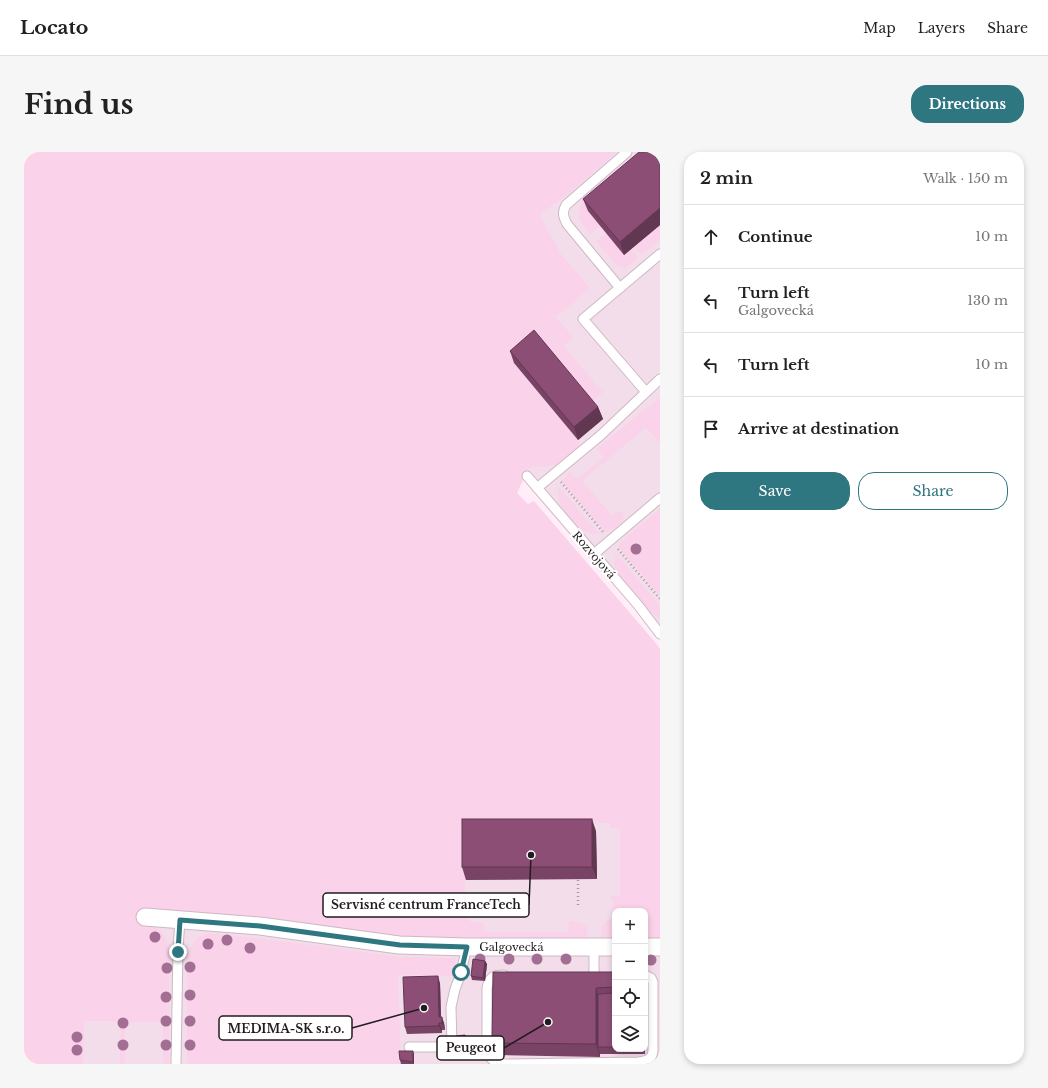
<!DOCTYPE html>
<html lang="en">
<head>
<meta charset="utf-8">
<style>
  :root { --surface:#fff; --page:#f6f6f6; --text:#222; --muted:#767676; --line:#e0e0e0; --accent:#2e7680 }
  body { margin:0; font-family:"Libre Baskerville",serif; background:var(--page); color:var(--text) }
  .controls { position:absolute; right:12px; bottom:12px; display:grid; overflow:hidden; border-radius:8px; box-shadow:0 2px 6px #0003 }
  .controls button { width:36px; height:36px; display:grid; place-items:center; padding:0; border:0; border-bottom:1px solid var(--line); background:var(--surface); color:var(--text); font:20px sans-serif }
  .stop { position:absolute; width:12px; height:12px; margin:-9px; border:3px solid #2e7680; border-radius:50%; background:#fff }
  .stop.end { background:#2e7680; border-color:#fff; box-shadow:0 1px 4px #0008 }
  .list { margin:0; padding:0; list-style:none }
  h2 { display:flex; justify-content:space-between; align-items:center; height:52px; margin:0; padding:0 16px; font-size:17px }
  h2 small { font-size:13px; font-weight:400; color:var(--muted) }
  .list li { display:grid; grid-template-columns:26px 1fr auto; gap:12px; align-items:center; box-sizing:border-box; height:64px; padding:0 16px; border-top:1px solid var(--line) }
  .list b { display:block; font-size:15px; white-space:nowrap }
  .list p { margin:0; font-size:13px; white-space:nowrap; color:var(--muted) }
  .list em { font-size:13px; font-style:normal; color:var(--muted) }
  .actions { display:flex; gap:8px; padding:12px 16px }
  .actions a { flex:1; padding:9px 0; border:1px solid var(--accent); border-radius:16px; text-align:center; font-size:14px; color:var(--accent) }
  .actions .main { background:var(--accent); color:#fff }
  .icon { flex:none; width:22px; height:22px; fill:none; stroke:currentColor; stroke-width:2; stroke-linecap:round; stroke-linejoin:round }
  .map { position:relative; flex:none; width:636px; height:912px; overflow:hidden; border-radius:16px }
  header { display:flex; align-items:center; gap:24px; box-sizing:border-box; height:56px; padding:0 20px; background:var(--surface); border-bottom:1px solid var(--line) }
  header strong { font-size:19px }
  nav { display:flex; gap:22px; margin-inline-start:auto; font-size:14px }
  .intro { display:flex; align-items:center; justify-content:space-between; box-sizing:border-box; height:96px; padding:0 24px }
  h1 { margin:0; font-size:28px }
  .button { padding:10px 18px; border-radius:16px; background:var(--accent); color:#fff; font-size:14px; font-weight:700 }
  main { display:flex; gap:24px; padding:0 24px }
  aside { flex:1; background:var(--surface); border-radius:16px; box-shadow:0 2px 6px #0003 }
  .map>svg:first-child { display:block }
</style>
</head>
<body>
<header>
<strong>Locato</strong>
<nav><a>Map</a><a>Layers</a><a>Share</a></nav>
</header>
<div class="intro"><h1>Find us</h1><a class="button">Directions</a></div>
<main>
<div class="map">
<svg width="636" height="912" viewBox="0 0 636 912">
  <rect width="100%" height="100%" fill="#ffeef7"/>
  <!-- built -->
  <g fill="#f3ddea" fill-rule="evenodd">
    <polygon points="582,0 636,0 636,482 503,324 426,137"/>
    <path d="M636 669V912H6V763L198 779 388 802 435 673ZM591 759H621V897H591Z"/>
  </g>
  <!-- green -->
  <g fill="#fad2e9">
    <path d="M0 0H593L543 43 516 62 523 77 533 94 536 101 566 136 532 165 549 185 539 194 579 240 565 252 490 212 554 288 556 292 544 304 531 313 520 315H509L503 318 500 326 493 341 504 352 510 349 630 489 636 497V786H621V759H591V786H579C575 776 578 769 589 767V746L586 745V744H596V676H586V671H552L441 728V764C444 772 452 770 459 770L460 780H544L545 769C556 770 568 772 562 786L436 787 374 786 120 772C139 777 139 779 145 797V912H139V870H101V912H96V869H60L59 912H0Z"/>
    <path d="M615 0 564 59 576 74 566 82C556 69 551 63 559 47Z"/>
    <polygon points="636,73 636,88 617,103 610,95"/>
    <polygon points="582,81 607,97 614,106 601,116 595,115 592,112 572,89"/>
    <path d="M636 245V291L622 275 558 329 588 364 594 360H597L600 364C597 373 590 377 581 380L538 329 546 320 553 327 580 305 573 297Z"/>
    <path d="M535 335 575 382C559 381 554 375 544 363 541 359 537 355 535 350 534 345 534 340 535 335Z"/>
    <polygon points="636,357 636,443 595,395 597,390"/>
    <polygon points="592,402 636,454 636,466 627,461 592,420 590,410"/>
    <path d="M186 781 264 790 375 805 432 806 430 824 374 823 377 912H163V804C168 790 171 784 186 781Z"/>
  </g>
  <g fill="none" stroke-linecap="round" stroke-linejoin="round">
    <defs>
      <g id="lane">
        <path d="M596 136 543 72C539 64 538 60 542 53L603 0"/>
        <polyline points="622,240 559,167 636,102"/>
        <polyline points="503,324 614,453 636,482"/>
        <polyline points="513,336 577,283 636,227"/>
        <polyline points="570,402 636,346"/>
        <path d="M480 823C469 823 465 825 463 836V897C465 906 469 910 478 912L614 910C622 909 628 908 629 899V830L627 826 621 823"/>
        <polyline points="570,823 570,795"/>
        <polyline points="385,895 428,895 427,855 431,837 436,824 443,795"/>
        <polyline points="152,912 154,796 156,768"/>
      </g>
      <g id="street">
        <path id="s1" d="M121 765 236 774 375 793 443 795H591"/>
        <polyline points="621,795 636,795"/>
      </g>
    </defs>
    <!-- lane casing -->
    <use href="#lane" stroke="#ccb8c3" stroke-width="11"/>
    <!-- street casing -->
    <use href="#street" stroke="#ccb8c3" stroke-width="19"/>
    <!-- path -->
    <g stroke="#a699a0" stroke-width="2.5" stroke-dasharray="1 3" stroke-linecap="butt">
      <polyline points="537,330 579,380"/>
      <polyline points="594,397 636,447"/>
      <polyline points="554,753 554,727"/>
    </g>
    <!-- lane -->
    <use href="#lane" stroke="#fff" stroke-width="9"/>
    <!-- street -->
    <use href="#street" stroke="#fff" stroke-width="17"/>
  </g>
  <!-- trees -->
  <g fill="#a36e93">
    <circle cx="612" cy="397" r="5.5"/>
    <circle cx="131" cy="785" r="5.5"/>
    <circle cx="203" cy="788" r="5.5"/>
    <circle cx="184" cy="792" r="5.5"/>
    <circle cx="226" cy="796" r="5.5"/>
    <circle cx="456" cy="807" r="5.5"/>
    <circle cx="485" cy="807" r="5.5"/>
    <circle cx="513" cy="807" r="5.5"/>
    <circle cx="542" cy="807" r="5.5"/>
    <circle cx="627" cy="808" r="5.5"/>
    <circle cx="166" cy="815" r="5.5"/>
    <circle cx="143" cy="816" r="5.5"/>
    <circle cx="166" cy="843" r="5.5"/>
    <circle cx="142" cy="845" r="5.5"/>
    <circle cx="142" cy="869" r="5.5"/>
    <circle cx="166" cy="869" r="5.5"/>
    <circle cx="99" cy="871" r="5.5"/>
    <circle cx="53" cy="885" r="5.5"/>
    <circle cx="99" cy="893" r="5.5"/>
    <circle cx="142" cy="893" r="5.5"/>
    <circle cx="166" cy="893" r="5.5"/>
    <circle cx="53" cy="898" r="5.5"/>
  </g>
  <!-- wall -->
  <g fill="#784365">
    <polygon points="636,0 636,73 600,103 564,59 559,47"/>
    <polygon points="486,199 574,255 579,267 554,288 490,211"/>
    <polygon points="572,679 573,727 442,728 438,715"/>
    <polygon points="461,809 463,812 461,829 448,828 447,824"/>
    <polygon points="591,820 591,897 621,897 621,902 576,902 576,905 472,903 468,891"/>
    <polygon points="621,824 624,833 624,848 621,848"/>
    <polygon points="416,831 417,865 420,871 421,878 418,878 418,881 383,882 381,875"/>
    <polygon points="441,883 442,887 442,892 433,892 432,889"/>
    <polygon points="390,902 390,912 377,912 376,908"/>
  </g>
  <!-- shaded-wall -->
  <g fill="#623752">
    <polygon points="636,56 636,73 600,103 596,90"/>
    <polygon points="574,255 579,267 554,288 550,275"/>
    <polygon points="568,667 572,679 573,727 568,715"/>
    <polygon points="461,809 463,812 461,829 459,826"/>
    <polygon points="414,824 416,831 417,871 415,865"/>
    <polygon points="621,824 624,833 624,848 621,840"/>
    <polygon points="572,836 576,848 574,895 576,902 576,905 572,892"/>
    <polygon points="418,865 420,871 421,878 418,871"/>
    <polygon points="415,871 418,878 418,881 415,874"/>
    <polygon points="441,883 442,887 442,892 441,889"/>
    <polygon points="389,899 390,902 390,912 389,910"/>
  </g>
  <!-- building -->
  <g fill="#8c4e75" stroke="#623752">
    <polygon points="615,0 636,0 636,56 596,90 559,47"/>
    <polygon points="510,178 574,255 550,275 486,199"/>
    <rect x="438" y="667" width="130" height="48"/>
    <polygon points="449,807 461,809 459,826 447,824"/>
    <polygon points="469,820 591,820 591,835 572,836 572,892 468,891"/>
    <polygon points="414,824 415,865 418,865 418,871 415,871 415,874 381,875 379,825"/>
    <polygon points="591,841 591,895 574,895 574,842"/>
    <polygon points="441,883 441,889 432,889 432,884"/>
    <polygon points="375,899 389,899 389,910 376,908"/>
  </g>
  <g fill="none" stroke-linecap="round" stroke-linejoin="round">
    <!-- route -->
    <polyline stroke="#2e7680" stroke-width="5" points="154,800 156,768 236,774 376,793 443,795 437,820"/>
  </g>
  <g text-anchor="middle" stroke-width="4" stroke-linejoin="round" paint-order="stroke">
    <!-- street labels -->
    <g font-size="11" fill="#221b1f" stroke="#fff">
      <text transform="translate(570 403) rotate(49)" y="4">Rozvojová</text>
      <text dy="4" stroke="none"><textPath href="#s1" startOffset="368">Galgovecká</textPath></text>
    </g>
  </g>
  <!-- callouts -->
  <path fill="none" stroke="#221b1f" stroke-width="1.5" d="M507 703L505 753M400 856L328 876M524 870L480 896"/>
  <g fill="#221b1f" stroke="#fff" stroke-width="1.5">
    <circle cx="507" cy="703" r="4"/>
    <circle cx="400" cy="856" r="4"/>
    <circle cx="524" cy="870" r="4"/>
  </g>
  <g fill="#fff" stroke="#221b1f" stroke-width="1.5">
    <rect x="299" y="741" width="206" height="24" rx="4"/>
    <rect x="195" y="864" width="133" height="24" rx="4"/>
    <rect x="413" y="884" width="67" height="24" rx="4"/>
  </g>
  <g font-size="12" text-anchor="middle" font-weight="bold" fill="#221b1f">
    <text x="402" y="757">Servisné centrum FranceTech</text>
    <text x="262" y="881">MEDIMA-SK s.r.o.</text>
    <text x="447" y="900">Peugeot</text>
  </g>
</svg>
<div class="controls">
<button>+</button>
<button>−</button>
<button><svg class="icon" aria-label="locate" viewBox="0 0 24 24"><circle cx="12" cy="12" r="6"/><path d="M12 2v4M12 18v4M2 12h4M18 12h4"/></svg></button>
<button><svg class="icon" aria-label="layers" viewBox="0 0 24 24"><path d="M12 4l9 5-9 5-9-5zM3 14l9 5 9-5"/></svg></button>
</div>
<div class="stop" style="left:437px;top:820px"></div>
<div class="stop end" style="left:154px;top:800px"></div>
</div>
<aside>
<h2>2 min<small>Walk · 150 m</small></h2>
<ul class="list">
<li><svg class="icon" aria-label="ahead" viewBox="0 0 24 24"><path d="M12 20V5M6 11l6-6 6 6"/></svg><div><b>Continue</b></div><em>10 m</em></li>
<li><svg class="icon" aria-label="left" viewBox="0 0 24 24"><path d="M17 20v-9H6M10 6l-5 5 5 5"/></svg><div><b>Turn left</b><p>Galgovecká</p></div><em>130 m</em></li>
<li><svg class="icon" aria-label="left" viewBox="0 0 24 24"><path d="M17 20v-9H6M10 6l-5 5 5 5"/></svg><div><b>Turn left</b></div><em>10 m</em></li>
<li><svg class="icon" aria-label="arrive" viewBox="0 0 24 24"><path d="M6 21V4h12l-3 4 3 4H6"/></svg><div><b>Arrive at destination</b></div></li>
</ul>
<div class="actions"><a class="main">Save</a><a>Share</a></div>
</aside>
</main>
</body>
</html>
